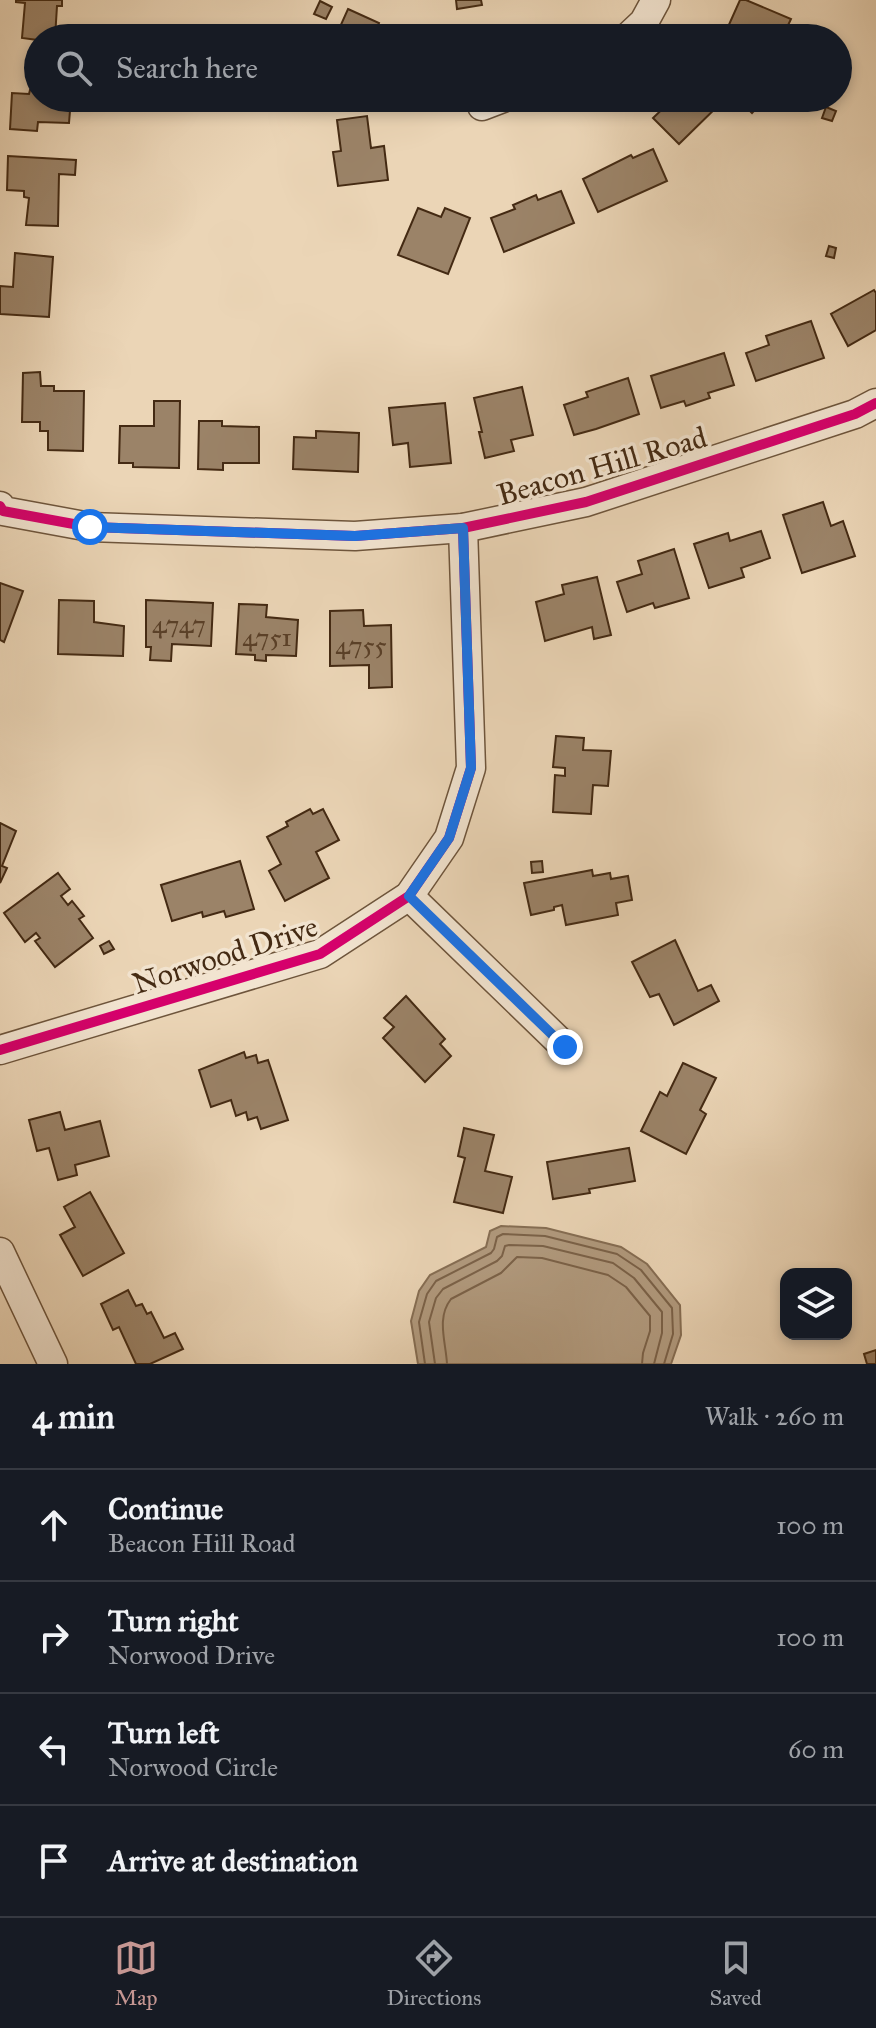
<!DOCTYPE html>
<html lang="en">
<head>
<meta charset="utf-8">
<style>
  :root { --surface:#171b24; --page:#20242c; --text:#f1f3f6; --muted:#9ea1a6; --line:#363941; --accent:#c59692 }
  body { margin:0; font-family:"IM FELL Great Primer",serif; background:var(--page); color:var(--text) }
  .controls { position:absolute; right:24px; bottom:24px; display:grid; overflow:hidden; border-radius:16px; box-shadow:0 4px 12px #0003 }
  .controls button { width:72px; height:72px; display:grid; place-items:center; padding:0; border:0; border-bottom:2px solid var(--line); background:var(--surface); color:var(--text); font:40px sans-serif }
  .stop { position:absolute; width:24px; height:24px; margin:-18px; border:6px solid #1a73e8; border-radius:50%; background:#fff }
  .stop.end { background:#1a73e8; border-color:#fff; box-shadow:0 2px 8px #0008 }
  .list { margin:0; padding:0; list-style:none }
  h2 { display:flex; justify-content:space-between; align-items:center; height:104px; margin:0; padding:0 32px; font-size:34px }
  h2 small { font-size:26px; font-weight:400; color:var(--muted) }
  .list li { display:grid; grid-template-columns:52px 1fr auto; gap:24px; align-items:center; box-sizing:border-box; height:112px; padding:0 32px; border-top:2px solid var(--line) }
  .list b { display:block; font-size:30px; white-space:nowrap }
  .list p { margin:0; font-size:26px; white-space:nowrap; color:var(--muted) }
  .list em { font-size:26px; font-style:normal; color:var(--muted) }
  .icon { flex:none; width:44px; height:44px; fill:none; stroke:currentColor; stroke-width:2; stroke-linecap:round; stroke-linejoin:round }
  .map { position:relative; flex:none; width:876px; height:1364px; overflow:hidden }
  .search { position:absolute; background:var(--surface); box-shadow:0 4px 12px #0003; left:24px; right:24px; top:24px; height:88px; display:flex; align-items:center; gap:20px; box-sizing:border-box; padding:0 28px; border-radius:44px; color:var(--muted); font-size:30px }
  .sheet { height:552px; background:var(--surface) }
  nav { display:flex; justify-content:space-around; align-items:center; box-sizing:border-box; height:112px; border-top:2px solid var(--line); background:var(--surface); font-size:22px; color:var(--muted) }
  nav a { display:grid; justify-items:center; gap:4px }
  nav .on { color:var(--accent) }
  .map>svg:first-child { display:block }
</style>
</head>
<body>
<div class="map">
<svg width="876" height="1364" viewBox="0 0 876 1364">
  <rect width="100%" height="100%" fill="#ebd5b6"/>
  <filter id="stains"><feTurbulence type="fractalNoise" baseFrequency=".0025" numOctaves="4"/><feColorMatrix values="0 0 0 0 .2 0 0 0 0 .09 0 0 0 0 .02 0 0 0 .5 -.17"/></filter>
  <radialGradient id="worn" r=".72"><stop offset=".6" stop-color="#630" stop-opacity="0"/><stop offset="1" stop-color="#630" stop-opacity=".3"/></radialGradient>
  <!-- water -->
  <polygon fill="#b29b7f" stroke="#866e54" stroke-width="2" points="501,1226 546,1228 621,1247 647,1264 680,1305 681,1335 671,1364 418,1364 411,1321 419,1291 430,1275 486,1247 490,1231"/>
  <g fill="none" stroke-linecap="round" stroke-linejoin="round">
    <!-- shore -->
    <g stroke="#7b6249" stroke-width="2">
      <polyline points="425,1364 419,1322 427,1294 436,1281 491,1253 494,1249 497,1237 503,1234 545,1236 617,1254 641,1270 672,1308 673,1334 664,1364"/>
      <polyline points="435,1364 429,1322 436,1298 443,1289 497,1261 502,1256 505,1246 509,1245 543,1246 613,1263 634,1278 662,1312 662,1333 654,1364"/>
      <path d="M447 1364C446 1342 436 1318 451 1299L501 1273 517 1257 542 1258 608 1275 626 1287 650 1316V1331L643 1353 642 1364"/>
    </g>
  </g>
  <!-- building -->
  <g fill="#9b8368" stroke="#442a13" stroke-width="2">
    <polygon points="16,0 62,0 62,6 57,6 55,38 38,38 38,40 22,38 25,3 16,2"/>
    <polygon points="456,0 481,0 482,5 457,9"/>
    <polygon points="740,0 746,0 791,19 782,38 723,38"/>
    <polygon points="320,1 332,7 326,19 314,14"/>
    <polygon points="348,9 379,23 374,36 378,38 335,38"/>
    <polygon points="37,75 38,98 71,98 69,123 38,122 37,131 10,129 12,93 29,94 30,90 36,90"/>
    <polygon points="674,98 726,98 679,144 653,118"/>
    <polygon points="747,98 755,98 761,103 752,113 742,103"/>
    <polygon points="826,107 836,111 832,121 822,118"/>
    <polygon points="367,116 371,148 384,146 388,180 338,186 333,152 341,151 337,120"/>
    <polygon points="653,149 667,181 598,212 583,179 631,155 633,158"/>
    <polygon points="8,156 76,160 75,175 59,174 58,226 26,225 29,198 24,197 24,191 7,190"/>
    <polygon points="561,191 574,223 504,252 491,218 515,209 513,205 536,195 538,200"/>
    <polygon points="418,208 441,217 445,208 470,218 448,274 398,255"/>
    <polygon points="829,246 836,248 834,258 826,256"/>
    <polygon points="15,253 53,257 49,317 0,314 0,286 13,287"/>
    <polygon points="874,290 876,293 876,330 848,346 831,314"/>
    <polygon points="811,321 824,358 756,381 746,353 769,345 766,336"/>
    <polygon points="724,353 734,385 708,393 710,398 686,406 684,401 661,408 651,376"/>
    <polygon points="40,372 41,386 54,386 54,391 84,391 83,451 48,450 48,431 40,431 40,422 22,422 23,373"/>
    <polygon points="628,378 639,414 596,429 574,435 564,405 588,397 586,392"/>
    <polygon points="522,387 533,435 511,440 514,451 485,458 479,432 482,432 474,398"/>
    <polygon points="154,401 180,401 179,468 133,467 133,463 119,463 120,426 154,426"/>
    <polygon points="445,403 451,463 410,467 408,443 393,445 389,408"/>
    <polygon points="199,421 222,421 222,426 259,427 259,463 223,463 223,470 198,469"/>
    <polygon points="316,431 359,433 358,472 293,469 294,437 316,438"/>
    <polygon points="823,502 831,526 843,521 855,556 802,573 783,515"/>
    <polygon points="761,531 770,558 741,568 744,577 709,588 694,544 728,533 730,541"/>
    <polygon points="674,549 689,598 655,608 653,603 627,612 617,582 642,574 638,561"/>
    <polygon points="597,577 611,635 594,639 592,627 545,641 536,602 564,594 562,585"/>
    <polygon points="0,583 23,591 4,642 0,640"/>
    <polygon points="59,600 94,601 94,622 124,626 123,656 58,654"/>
    <polygon points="146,600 213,603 211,646 172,644 171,661 150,660 151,647 146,647"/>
    <polygon points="239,604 267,605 266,617 298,620 296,656 266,655 266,661 255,660 255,655 236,654"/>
    <polygon points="363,610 364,626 391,625 392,687 369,688 369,665 330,666 330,611"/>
    <polygon points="556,736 584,738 583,750 611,751 608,786 593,785 591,814 553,812 555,775 565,776 565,768 553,767"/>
    <polygon points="310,809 313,814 323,809 339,840 316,852 329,878 285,901 269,871 281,864 267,837 288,826 286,822"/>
    <polygon points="0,823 16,831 2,866 7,868 0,883"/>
    <polygon points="240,861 254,909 226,917 224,911 203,917 202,912 172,921 161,885"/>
    <polygon points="542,861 543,872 532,873 531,862"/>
    <polygon points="592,870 593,876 610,873 611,879 628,876 632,900 616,903 618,915 566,925 562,905 554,907 554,910 531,915 524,883"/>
    <polygon points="58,873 70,889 61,896 68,905 72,901 84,916 79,919 93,938 55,967 35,941 40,938 36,933 25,942 4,913"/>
    <polygon points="675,940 698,991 711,985 719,1001 674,1025 659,994 650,997 632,962"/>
    <polygon points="109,941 114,949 104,954 100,946"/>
    <polygon points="406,996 445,1039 440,1044 451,1056 425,1082 383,1038 394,1027 384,1018"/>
    <polygon points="244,1052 246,1058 256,1055 258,1063 268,1060 288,1120 261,1129 257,1117 248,1120 246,1112 236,1116 231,1100 211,1107 199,1070"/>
    <polygon points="683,1063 716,1078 700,1110 706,1114 686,1154 641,1131 660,1092 667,1096"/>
    <polygon points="60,1112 65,1130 100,1121 109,1156 75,1165 77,1175 58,1180 49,1148 37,1151 29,1120"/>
    <polygon points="464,1128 494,1135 485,1171 512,1177 503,1213 454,1202 465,1158 458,1156"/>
    <polygon points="629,1148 635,1181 589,1189 590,1193 553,1199 547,1162"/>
    <polygon points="90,1192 124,1253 83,1276 60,1235 75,1227 64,1207"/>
    <polygon points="128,1290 136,1306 142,1304 147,1314 151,1312 164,1338 175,1333 183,1349 150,1364 136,1364 119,1327 113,1330 101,1304"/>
    <polygon points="876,1350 876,1364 867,1364 864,1354"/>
  </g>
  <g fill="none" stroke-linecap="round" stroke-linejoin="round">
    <defs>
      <g id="minor">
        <polyline points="627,38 644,22 656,0"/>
        <polyline points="482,106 503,98"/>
        <polyline points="0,506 3,511 90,527 355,536 463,528 586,502 855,414 876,403"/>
        <polyline points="409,896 565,1047"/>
        <polyline points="0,1050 320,954 409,896 449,838 471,768 463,528"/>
        <polyline points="0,1252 53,1364"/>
      </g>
    </defs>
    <!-- minor casing -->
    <use href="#minor" stroke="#6e553c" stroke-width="31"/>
    <!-- minor -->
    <use href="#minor" stroke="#f2e4d0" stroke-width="28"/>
    <defs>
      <g id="cycleway">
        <polyline points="0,506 3,511 90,527 355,536 463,528 586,502 855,414 876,403"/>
        <polyline points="0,1050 320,954 409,896 449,838 471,768 463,528"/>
      </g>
    </defs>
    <!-- cycleway casing -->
    <use href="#cycleway" stroke="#f2e4d0" stroke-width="15"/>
    <!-- cycleway -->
    <use href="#cycleway" stroke="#d6006c" stroke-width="10"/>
  </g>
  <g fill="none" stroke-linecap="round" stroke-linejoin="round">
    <!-- route -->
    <polyline stroke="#1a73e8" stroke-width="10" points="90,527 355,536 463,528 471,768 449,838 409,896 565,1047"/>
  </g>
  <g text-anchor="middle" stroke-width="7" stroke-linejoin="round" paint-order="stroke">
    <!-- number labels -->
    <g font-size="26" fill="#5a4028">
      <text x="179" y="633">4747</text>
      <text x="267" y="646">4751</text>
      <text x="361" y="654">4755</text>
    </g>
    <!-- street labels -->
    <g font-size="30" fill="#442a13" stroke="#f2e4d0">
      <text transform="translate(602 466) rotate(-16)" y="10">Beacon Hill Road</text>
      <text transform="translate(225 955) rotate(-18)" y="10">Norwood Drive</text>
    </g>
  </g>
  <rect width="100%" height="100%" filter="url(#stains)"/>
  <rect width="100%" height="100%" fill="url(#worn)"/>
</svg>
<div class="controls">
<button><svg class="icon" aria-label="layers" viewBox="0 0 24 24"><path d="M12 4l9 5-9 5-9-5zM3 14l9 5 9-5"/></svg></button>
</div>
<div class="stop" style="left:90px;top:527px"></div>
<div class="stop end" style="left:565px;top:1047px"></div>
<div class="search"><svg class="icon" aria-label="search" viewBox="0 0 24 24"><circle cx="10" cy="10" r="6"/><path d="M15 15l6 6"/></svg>Search here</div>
</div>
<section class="sheet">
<h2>4 min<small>Walk · 260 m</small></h2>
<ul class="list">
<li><svg class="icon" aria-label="ahead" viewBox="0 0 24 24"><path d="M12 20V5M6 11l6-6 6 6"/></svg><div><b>Continue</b><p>Beacon Hill Road</p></div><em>100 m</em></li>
<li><svg class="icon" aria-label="right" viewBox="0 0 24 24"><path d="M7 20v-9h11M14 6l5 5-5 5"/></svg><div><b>Turn right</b><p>Norwood Drive</p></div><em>100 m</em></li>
<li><svg class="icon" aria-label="left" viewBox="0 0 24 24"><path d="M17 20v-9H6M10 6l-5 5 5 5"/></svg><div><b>Turn left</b><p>Norwood Circle</p></div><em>60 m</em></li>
<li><svg class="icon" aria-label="arrive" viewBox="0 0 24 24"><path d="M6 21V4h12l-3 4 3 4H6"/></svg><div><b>Arrive at destination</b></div></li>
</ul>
</section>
<nav>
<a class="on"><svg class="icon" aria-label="map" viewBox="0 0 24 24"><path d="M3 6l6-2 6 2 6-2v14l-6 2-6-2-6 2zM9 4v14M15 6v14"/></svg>Map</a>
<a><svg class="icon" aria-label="directions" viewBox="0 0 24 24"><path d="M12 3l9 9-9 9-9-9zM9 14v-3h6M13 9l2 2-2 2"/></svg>Directions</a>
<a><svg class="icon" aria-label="saved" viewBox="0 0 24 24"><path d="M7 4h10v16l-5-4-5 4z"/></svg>Saved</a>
</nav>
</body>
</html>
